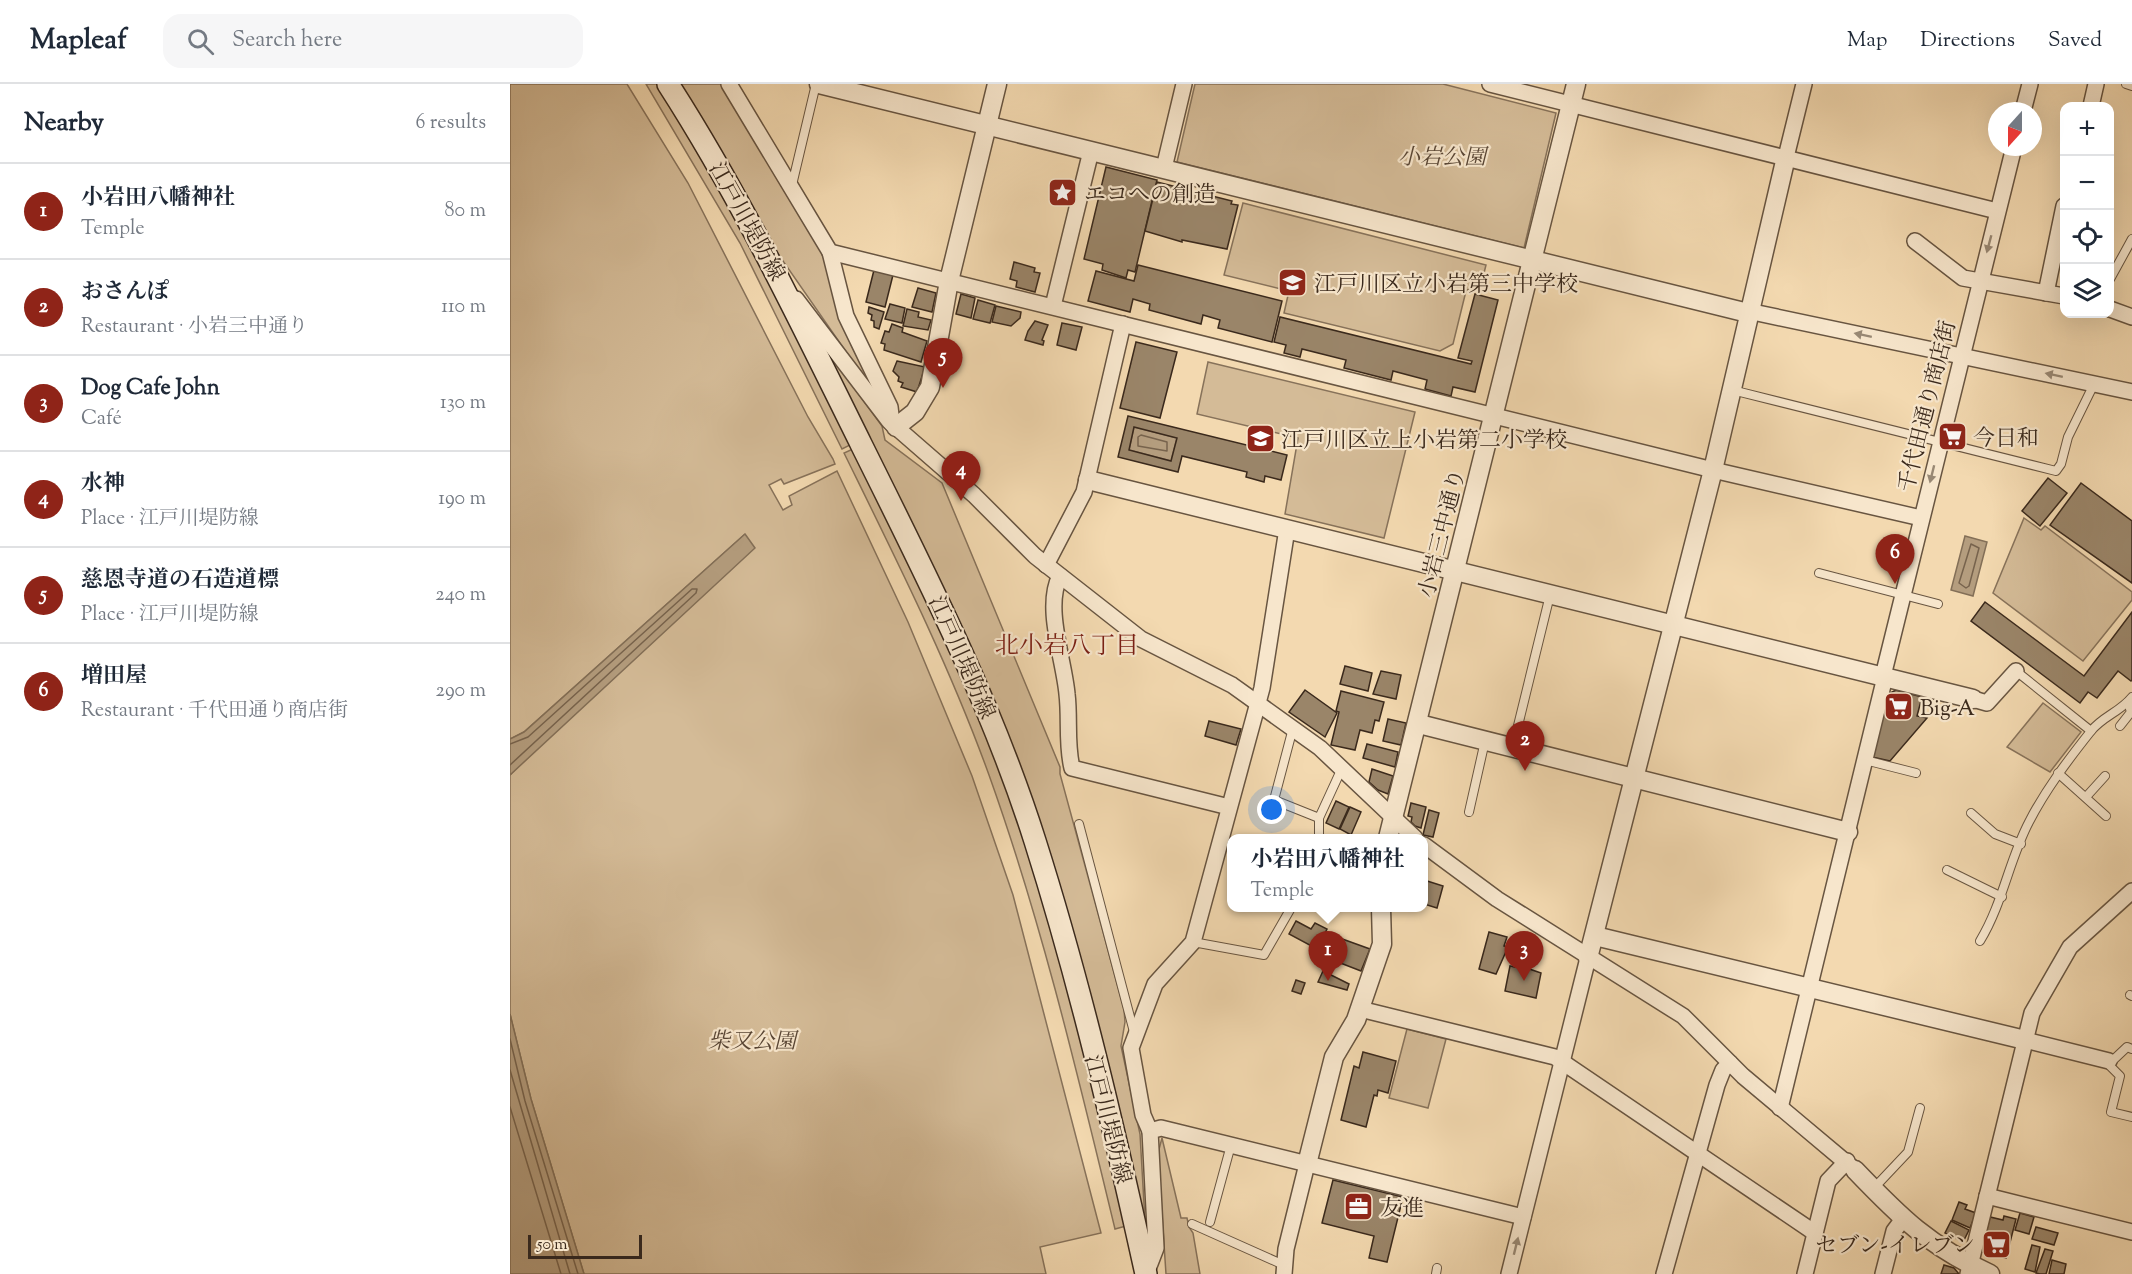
<!DOCTYPE html>
<html lang="en">
<head>
<meta charset="utf-8">
<style>
  :root { --surface:#fff; --page:#f6f6f7; --text:#1f2937; --muted:#747a83; --line:#e0e1e3; --accent:#8f2418 }
  body { margin:0; font-family:"Sorts Mill Goudy","Noto Serif JP",serif; background:var(--page); color:var(--text) }
  .controls { position:absolute; right:18px; top:18px; display:grid; overflow:hidden; border-radius:12px; box-shadow:0 6px 24px #0002 }
  .controls button { width:54px; height:54px; display:grid; place-items:center; padding:0; border:0; border-bottom:2px solid var(--line); background:var(--surface); color:var(--text); font:30px sans-serif }
  .compass { position:absolute; left:1478px; top:18px; width:54px; height:54px; border-radius:50%; background:var(--surface); box-shadow:0 6px 24px #0002; rotate:201deg }
  .scale { position:absolute; left:18px; bottom:15px; width:114px; box-sizing:border-box; padding-left:6px; border:3px solid #3a291c; border-top:0; font-size:16px; line-height:21px; white-space:nowrap; color:#3a291c; -webkit-text-stroke:4px #f7e6cc; paint-order:stroke }
  .you { position:absolute; left:762px; top:726px; width:21px; height:21px; margin:-15px; border:4px solid #fff; border-radius:50%; background:#1a73e8; box-shadow:0 0 0 9px #1a73e833 }
  .badge { display:grid; place-items:center; width:39px; height:39px; border-radius:50%; background:var(--accent); color:#fff; font-size:20px; font-weight:700 }
  .pin { position:absolute; translate:-50% -50px; filter:drop-shadow(0 2px 3px #0008) }
  .pin::after { content:''; position:absolute; top:32px; width:21px; height:18px; background:inherit; clip-path:polygon(0 0,100% 0,50% 100%) }
  .popup { position:absolute; left:717px; top:750px; width:201px; height:78px; box-sizing:border-box; display:grid; place-content:center; border-radius:12px; background:var(--surface); filter:drop-shadow(0 2px 4px #0005); font-size:20px; white-space:nowrap; color:var(--muted) }
  .popup b { font-size:22px; color:var(--text) }
  .popup::after { content:''; position:absolute; left:50%; top:100%; margin-left:-12px; border:12px solid transparent; border-top-color:var(--surface) }
  .list { margin:0; padding:0; list-style:none }
  h2 { display:flex; justify-content:space-between; align-items:center; height:78px; margin:0; padding:0 24px; font-size:26px }
  h2 small { font-size:20px; font-weight:400; color:var(--muted) }
  .list li { display:grid; grid-template-columns:39px 1fr auto; gap:18px; align-items:center; box-sizing:border-box; height:96px; padding:0 24px; border-top:2px solid var(--line) }
  .list b { display:block; font-size:22px; white-space:nowrap }
  .list p { margin:0; font-size:20px; white-space:nowrap; color:var(--muted) }
  .list em { font-size:20px; font-style:normal; color:var(--muted) }
  .icon { flex:none; width:33px; height:33px; fill:none; stroke:currentColor; stroke-width:2; stroke-linecap:round; stroke-linejoin:round }
  .map { position:relative; flex:none; width:1622px; height:1190px; overflow:hidden }
  header { display:flex; align-items:center; gap:36px; box-sizing:border-box; height:84px; padding:0 30px; background:var(--surface); border-bottom:2px solid var(--line) }
  header strong { font-size:28px }
  nav { display:flex; gap:33px; margin-inline-start:auto; font-size:21px }
  .search { width:420px; height:54px; background:var(--page); display:flex; align-items:center; gap:15px; box-sizing:border-box; padding:0 21px; border-radius:18px; color:var(--muted); font-size:22px }
  main { display:flex }
  aside { flex:1; background:var(--surface) }
  .map>svg:first-child { display:block }
</style>
</head>
<body>
<header>
<strong>Mapleaf</strong>
<div class="search"><svg class="icon" aria-label="search" viewBox="0 0 24 24"><circle cx="10" cy="10" r="6"/><path d="M15 15l6 6"/></svg>Search here</div>
<nav><a>Map</a><a>Directions</a><a>Saved</a></nav>
</header>
<main>
<aside>
<h2>Nearby<small>6 results</small></h2>
<ul class="list">
<li><span class="badge">1</span><div><b>小岩田八幡神社</b><p>Temple</p></div><em>80 m</em></li>
<li><span class="badge">2</span><div><b>おさんぽ</b><p>Restaurant · 小岩三中通り</p></div><em>110 m</em></li>
<li><span class="badge">3</span><div><b>Dog Cafe John</b><p>Café</p></div><em>130 m</em></li>
<li><span class="badge">4</span><div><b>水神</b><p>Place · 江戸川堤防線</p></div><em>190 m</em></li>
<li><span class="badge">5</span><div><b>慈恩寺道の石造道標</b><p>Place · 江戸川堤防線</p></div><em>240 m</em></li>
<li><span class="badge">6</span><div><b>増田屋</b><p>Restaurant · 千代田通り商店街</p></div><em>290 m</em></li>
</ul>
</aside>
<div class="map">
<svg width="1622" height="1190" viewBox="0 0 1622 1190">
  <rect width="100%" height="100%" fill="#f3d9b0"/>
  <filter id="stains"><feTurbulence type="fractalNoise" baseFrequency=".00333" numOctaves="4"/><feColorMatrix values="0 0 0 0 .2 0 0 0 0 .09 0 0 0 0 .02 0 0 0 .5 -.17"/></filter>
  <radialGradient id="worn" r=".72"><stop offset=".6" stop-color="#630" stop-opacity="0"/><stop offset="1" stop-color="#630" stop-opacity=".3"/></radialGradient>
  <!-- green -->
  <g fill="#d4bb97" stroke="#87725a" stroke-width="1.5">
    <polygon points="0,0 117,0 178,99 298,333 323,375 325,380 274,400 271,395 259,401 273,426 282,421 279,412 327,387 398,538 462,692 503,811 591,1149 530,1163 536,1190 74,1190 21,1015 0,930 0,691 235,450 14,648 0,655"/>
    <polygon points="136,0 148,0 199,81 342,360 332,365 230,159"/>
    <polygon points="167,0 213,0 311,163 373,321 264,164"/>
    <polygon points="685,0 933,0 1046,29 1014,164 667,78"/>
    <polygon points="733,119 976,181 971,201 964,201 956,207 943,260 930,267 774,229 779,207 714,191"/>
    <polygon points="308,254 372,342 375,356 432,399 550,683 550,690 614,925 615,938 611,962 630,1050 635,1137 490,633 446,531"/>
    <polygon points="698,278 905,328 874,454 775,430 788,354 687,330"/>
    <path d="M345 364C406 489 467 615 512 747 555 876 585 1010 616 1142L605 1145C568 992 532 839 479 691 439 580 386 475 334 369Z"/>
    <polygon points="1514,434 1531,446 1535,442 1622,508 1622,516 1573,577 1483,509"/>
    <polygon points="1533,619 1571,648 1540,688 1497,663"/>
    <polygon points="897,945 936,955 918,1024 879,1014"/>
    <polygon points="652,1054 671,1134 677,1134 679,1143 683,1149 690,1190 656,1190 648,1069"/>
  </g>
  <!-- water -->
  <g fill="#b49d7e" stroke="#836f57" stroke-width="1.5">
    <polygon points="624,343 667,354 661,377 619,366"/>
    <polygon points="235,450 245,464 0,691 0,655 14,648"/>
    <polygon points="1455,452 1477,458 1463,512 1441,506"/>
    <polygon points="0,930 21,1015 74,1190 0,1190"/>
  </g>
  <g fill="none" stroke-linecap="round" stroke-linejoin="round">
    <!-- shore -->
    <g stroke="#77634d" stroke-width="1.5">
      <polygon points="631,351 657,358 657,367 628,362 628,353"/>
      <polygon points="1461,460 1469,464 1459,502 1456,504 1449,499"/>
      <polyline points="0,660 18,653 182,505 187,505 186,509 0,681"/>
      <polyline points="0,955 15,1017 68,1190"/>
      <polyline points="0,986 60,1190"/>
      <polyline points="0,1023 51,1190"/>
    </g>
  </g>
  <!-- building -->
  <g fill="#9a8569" stroke="#3a291c" stroke-width="1.5" fill-rule="evenodd">
    <polygon points="596,83 647,96 625,188 618,186 616,194 592,186 593,180 574,175"/>
    <polygon points="647,98 722,117 721,120 728,121 717,165 672,156 672,158 635,147"/>
    <polygon points="504,178 525,184 524,188 530,189 525,208 506,203 507,197 500,195"/>
    <polygon points="628,181 772,217 762,258 708,244 710,236 693,231 691,240 639,226 640,220 623,215 620,228 578,217 586,187 624,197"/>
    <polygon points="364,186 383,191 375,223 356,218"/>
    <polygon points="408,204 426,209 422,228 402,223"/>
    <polygon points="451,210 465,214 461,234 446,230"/>
    <polygon points="965,210 988,216 965,308 943,303 941,312 915,305 917,296 883,287 881,296 834,284 836,276 792,265 790,273 774,269 776,261 764,258 770,233 961,280 962,277 948,274"/>
    <polygon points="468,216 485,221 480,239 463,235"/>
    <polygon points="380,220 395,224 392,239 375,235"/>
    <polygon points="486,222 511,228 510,234 501,242 482,238"/>
    <polygon points="359,223 374,228 369,245 364,243 364,237 361,236 362,231 358,229"/>
    <polygon points="397,225 409,228 408,233 421,236 418,246 393,242"/>
    <polygon points="525,237 538,241 532,256 534,257 533,261 515,256 518,247"/>
    <polygon points="552,239 572,243 566,266 547,261"/>
    <polygon points="382,240 393,244 392,248 417,257 411,278 374,266 375,260 371,259 375,247 379,248"/>
    <polygon points="626,258 667,268 650,334 610,324"/>
    <polygon points="387,277 415,283 407,308 391,303 393,299 388,297 389,293 383,287"/>
    <path d="M618 332 777 371 771 396 755 392 754 398 736 393 737 388 672 372 668 388 608 373ZM624 343 667 354 661 377 619 366Z"/>
    <polygon points="1538,394 1557,409 1530,442 1512,427"/>
    <polygon points="1571,399 1622,437 1622,499 1540,441"/>
    <polygon points="1475,518 1574,592 1622,528 1622,596 1621,597 1608,587 1587,614 1578,608 1570,619 1461,537"/>
    <polygon points="835,582 862,589 858,607 830,600"/>
    <polygon points="871,587 891,591 886,615 863,610"/>
    <polygon points="795,606 827,629 815,653 779,628"/>
    <polygon points="1386,606 1412,613 1407,632 1417,634 1380,677 1362,673 1378,610"/>
    <polygon points="831,607 874,618 869,637 865,636 862,649 850,646 845,666 821,661 829,628 826,627"/>
    <polygon points="878,635 896,639 891,661 873,657"/>
    <polygon points="699,637 731,645 726,661 695,652"/>
    <polygon points="857,660 888,668 885,683 853,674"/>
    <polygon points="862,685 883,692 878,710 868,706 859,698"/>
    <polygon points="826,717 839,723 829,745 816,739"/>
    <polygon points="901,719 916,723 911,744 905,742 901,738 902,733 898,732"/>
    <polygon points="840,723 851,728 841,751 830,745"/>
    <polygon points="919,726 929,729 923,753 913,751"/>
    <polygon points="914,796 933,802 927,824 914,820"/>
    <polygon points="786,837 801,845 805,839 817,845 807,865 779,850"/>
    <polygon points="979,848 997,853 994,862 998,863 986,890 969,885"/>
    <polygon points="824,852 860,865 851,887 815,873"/>
    <polygon points="1005,880 1031,889 1026,914 995,907 1000,882 1005,883"/>
    <polygon points="813,887 839,900 837,906 808,898"/>
    <polygon points="786,896 795,899 791,910 782,907"/>
    <polygon points="853,968 886,977 878,1009 868,1006 867,1012 864,1011 856,1043 831,1036 844,982 849,984"/>
    <polygon points="823,1096 893,1113 877,1178 859,1174 864,1152 812,1139"/>
    <polygon points="1449,1118 1457,1121 1455,1125 1466,1129 1460,1144 1442,1136"/>
    <polygon points="1510,1129 1524,1133 1519,1150 1505,1146"/>
    <polygon points="1494,1132 1506,1135 1496,1174 1471,1168 1480,1133 1493,1136"/>
    <polygon points="1441,1137 1459,1146 1453,1158 1435,1149"/>
    <polygon points="1526,1143 1548,1149 1544,1161 1522,1155"/>
    <polygon points="1522,1161 1530,1163 1525,1188 1515,1185"/>
    <polygon points="1535,1165 1543,1167 1536,1190 1530,1190 1526,1189"/>
    <polygon points="1542,1176 1556,1180 1554,1190 1539,1190"/>
    <polygon points="1434,1181 1444,1184 1449,1190 1431,1190"/>
  </g>
  <g fill="none" stroke-linecap="round" stroke-linejoin="round">
    <defs>
      <g id="service">
        <polyline points="1616,0 1622,2"/>
        <polyline points="282,101 306,0"/>
        <polyline points="1600,195 1622,155"/>
        <polyline points="1222,306 1546,387 1551,380 1558,353 1584,300"/>
        <polyline points="1309,489 1428,520"/>
        <path d="M1506 587 1581 647C1593 632 1610 628 1622 613"/>
        <polyline points="1610,642 1621,628 1618,618"/>
        <polyline points="783,644 764,716 809,734"/>
        <polyline points="1003,662 1040,511"/>
        <polyline points="1355,676 1406,689"/>
        <polyline points="1548,689 1596,732"/>
        <polyline points="1576,713 1595,692"/>
        <polyline points="959,728 975,657"/>
        <polyline points="1461,729 1485,750 1511,760"/>
        <polyline points="569,740 624,948"/>
        <polyline points="809,754 809,734 832,684"/>
        <polyline points="1437,786 1492,813"/>
        <path d="M1470 857C1493 819 1499 776 1519 738 1536 705 1558 676 1581 647"/>
        <polyline points="683,858 754,871 781,824"/>
        <polyline points="1620,911 1622,912"/>
        <polyline points="1599,977 1599,981 1610,992 1601,1028 1622,1033"/>
        <polyline points="1600,979 1617,963 1622,965"/>
        <polyline points="1364,1104 1398,1068 1410,1024"/>
        <polyline points="700,1138 721,1061"/>
        <polyline points="682,1140 776,1182"/>
        <polyline points="926,1190 927,1184"/>
      </g>
      <g id="minor">
        <polyline points="219,0 320,168 1203,386 1411,434"/>
        <polyline points="980,0 1487,127"/>
        <polyline points="1581,22 1586,0"/>
        <polyline points="1513,27 1520,0"/>
        <polyline points="1276,73 1294,0"/>
        <polyline points="654,84 674,0"/>
        <polyline points="1405,157 1453,194 1554,212"/>
        <polyline points="320,168 336,232 380,323 382,340"/>
        <polyline points="1536,209 1554,122"/>
        <polyline points="286,215 379,337 464,411 525,472 631,555 722,601 810,664 905,754"/>
        <polyline points="543,222 581,67"/>
        <polyline points="1600,225 1622,233"/>
        <polyline points="1238,227 1622,308"/>
        <polyline points="536,481 574,408 613,240"/>
        <path d="M550 492C534 523 554 576 557 610 560 634 556 660 562 684L719 723"/>
        <polyline points="1373,592 1504,63"/>
        <polyline points="1463,615 1477,619 1506,587"/>
        <polyline points="914,761 987,815 1173,932 1233,992 1345,1086"/>
        <polyline points="850,925 1045,973 1305,1149"/>
        <polyline points="1515,956 1599,977"/>
        <polyline points="1270,1024 1375,593"/>
        <polyline points="640,1047 633,1031 621,964 645,900 683,858 752,604 777,445"/>
        <polyline points="1477,1112 1622,1148"/>
        <polyline points="636,1190 646,1164 640,1047 651,1044 1013,1133"/>
        <polyline points="774,1190 776,1165 797,1080"/>
        <polyline points="999,1190 1078,874"/>
        <polyline points="1154,1190 1207,1001 1213,986 1220,979"/>
        <polyline points="1295,1190 1318,1097 1337,1077"/>
        <polyline points="1373,1190 1384,1147 1393,1135"/>
        <polyline points="1458,1190 1522,929 1560,863 1622,807"/>
      </g>
      <g id="tertiary">
        <polyline points="309,0 1238,229"/>
        <polyline points="386,343 405,328 420,303 439,197 487,0"/>
        <polyline points="578,396 1463,615"/>
        <polyline points="909,640 1338,748"/>
        <polyline points="878,754 1066,0"/>
        <polyline points="1085,852 1515,956"/>
        <polyline points="1078,874 1203,386 1276,73"/>
        <polyline points="797,1080 824,973 846,936 872,860 871,824"/>
        <path d="M1345 1086C1391 1134 1419 1162 1480 1190"/>
      </g>
      <path id="secondary" d="M158 0C232 115 290 237 351 360 415 489 481 618 525 757 570 899 604 1045 636 1190"/>
    </defs>
    <!-- service casing -->
    <use href="#service" stroke="#685541" stroke-width="10"/>
    <!-- minor casing -->
    <use href="#minor" stroke="#685541" stroke-width="18"/>
    <!-- tertiary casing -->
    <use href="#tertiary" stroke="#685541" stroke-width="21"/>
    <!-- secondary casing -->
    <use href="#secondary" stroke="#3a291c" stroke-width="24"/>
    <!-- service -->
    <use href="#service" stroke="#f7e6cc" stroke-width="8"/>
    <!-- minor -->
    <use href="#minor" stroke="#f7e6cc" stroke-width="15"/>
    <!-- tertiary -->
    <use href="#tertiary" stroke="#f7e6cc" stroke-width="18"/>
    <!-- secondary -->
    <use href="#secondary" stroke="#f7e6cc" stroke-width="21"/>
  </g>
  <!-- one-way arrows -->
  <defs><path id="oneway-solid" d="M-6-.8H1V-3.2L6.5 0L1 3.2V.8H-6Z" transform="scale(1.5)"/></defs>
  <g fill="#988874">
    <use href="#oneway-solid" transform="translate(1479 160) rotate(105)"/>
    <use href="#oneway-solid" transform="translate(1353 251) rotate(-168)"/>
    <use href="#oneway-solid" transform="translate(1544 291) rotate(-168)"/>
    <use href="#oneway-solid" transform="translate(1422 390) rotate(104)"/>
    <use href="#oneway-solid" transform="translate(1006 1162) rotate(-76)"/>
  </g>
  <!-- icons -->
  <defs>
    <symbol id="sight-square" viewBox="-11 -11 22 22"><rect x="-9" y="-9" width="18" height="18" rx="4" fill="#8f2418" stroke="#f7e6cc"/><path d="M0-6L1.8-2.2L6-1.7L2.9 1.2L3.7 5.4L0 3.3L-3.7 5.4L-2.9 1.2L-6-1.7L-1.8-2.2Z" fill="#fff"/></symbol>
    <symbol id="school-square" viewBox="-11 -11 22 22"><rect x="-9" y="-9" width="18" height="18" rx="4" fill="#8f2418" stroke="#f7e6cc"/><path d="M0-5L7-2L0 1L-7-2ZM-4 1L0 2.5L4 1V4Q0 6-4 4Z" fill="#fff"/></symbol>
    <symbol id="supermarket-square" viewBox="-11 -11 22 22"><rect x="-9" y="-9" width="18" height="18" rx="4" fill="#8f2418" stroke="#f7e6cc"/><path d="M-6-5.5h2.5l.6 2H6L4.5 2H-2.5L-4.4-4H-6ZM-1.5 3.2a1.3 1.3 0 1 0 .1 0ZM3 3.2a1.3 1.3 0 1 0 .1 0Z" fill="#fff"/></symbol>
    <symbol id="office-square" viewBox="-11 -11 22 22"><rect x="-9" y="-9" width="18" height="18" rx="4" fill="#8f2418" stroke="#f7e6cc"/><path d="M-6-3h4V-5.5h4V-3h4V5H-6ZM-1-4.5V-3h2v-1.5ZM-6 0V1H6V0Z" fill="#fff"/></symbol>
  </defs>
  <g fill-rule="evenodd">
    <use href="#sight-square" x="536" y="92" width="33" height="33"/>
    <use href="#school-square" x="766" y="182" width="33" height="33"/>
    <use href="#supermarket-square" x="1426" y="336" width="33" height="33"/>
    <use href="#school-square" x="734" y="338" width="33" height="33"/>
    <use href="#supermarket-square" x="1372" y="606" width="33" height="33"/>
    <use href="#office-square" x="832" y="1106" width="33" height="33"/>
    <use href="#supermarket-square" x="1470" y="1144" width="33" height="33"/>
  </g>
  <g text-anchor="middle" stroke-width="4.5" stroke-linejoin="round" paint-order="stroke">
    <!-- park labels -->
    <g font-size="22" font-style="italic" fill="#594635" stroke="#f7e6cc">
      <text x="932" y="80">小岩公園</text>
      <text x="242" y="964">柴又公園</text>
    </g>
    <!-- poi labels -->
    <g font-size="22" fill="#3a291c" stroke="#f7e6cc" text-anchor="start">
      <text x="574" y="117">エコへの創造</text>
      <text x="804" y="207">江戸川区立小岩第三中学校</text>
      <text x="1463" y="361">今日和</text>
      <text x="771" y="363">江戸川区立上小岩第二小学校</text>
      <text x="1410" y="631">Big-A</text>
      <text x="870" y="1131">友進</text>
      <text x="1465" y="1168" text-anchor="end">セブン-イレブン</text>
    </g>
    <!-- street labels -->
    <g font-size="22" fill="#3a291c" stroke="#f7e6cc">
      <text transform="translate(238 137) rotate(61)" y="8">江戸川堤防線</text>
      <text transform="translate(1416 322) rotate(-76)" y="8">千代田通り商店街</text>
      <text transform="translate(931 449) rotate(-76)" y="8">小岩三中通り</text>
      <text transform="translate(453 573) rotate(66)" y="8">江戸川堤防線</text>
      <text transform="translate(599 1035) rotate(76)" y="8">江戸川堤防線</text>
    </g>
    <!-- neighbourhood labels -->
    <g font-size="24" fill="#7a1f14" stroke="#f7e6cc">
      <text x="557" y="569">北小岩八丁目</text>
    </g>
  </g>
  <rect width="100%" height="100%" filter="url(#stains)"/>
  <rect width="100%" height="100%" fill="url(#worn)"/>
</svg>
<div class="controls">
<button>+</button>
<button>−</button>
<button><svg class="icon" aria-label="locate" viewBox="0 0 24 24"><circle cx="12" cy="12" r="6"/><path d="M12 2v4M12 18v4M2 12h4M18 12h4"/></svg></button>
<button><svg class="icon" aria-label="layers" viewBox="0 0 24 24"><path d="M12 4l9 5-9 5-9-5zM3 14l9 5 9-5"/></svg></button>
</div>
<svg class="compass" viewBox="-18 -18 36 36"><path d="M0-13l5 13h-10z" fill="#e53935"/><path d="M0 13l5-13h-10z" fill="#747a83"/></svg>
<div class="scale">50 m</div>
<div class="you"></div>
<div class="pin badge" style="left:818px;top:897px">1</div>
<div class="popup"><b>小岩田八幡神社</b>Temple</div>
<div class="pin badge" style="left:1015px;top:687px">2</div>
<div class="pin badge" style="left:1014px;top:897px">3</div>
<div class="pin badge" style="left:451px;top:417px">4</div>
<div class="pin badge" style="left:433px;top:304px">5</div>
<div class="pin badge" style="left:1385px;top:500px">6</div>
</div>
</main>
</body>
</html>
